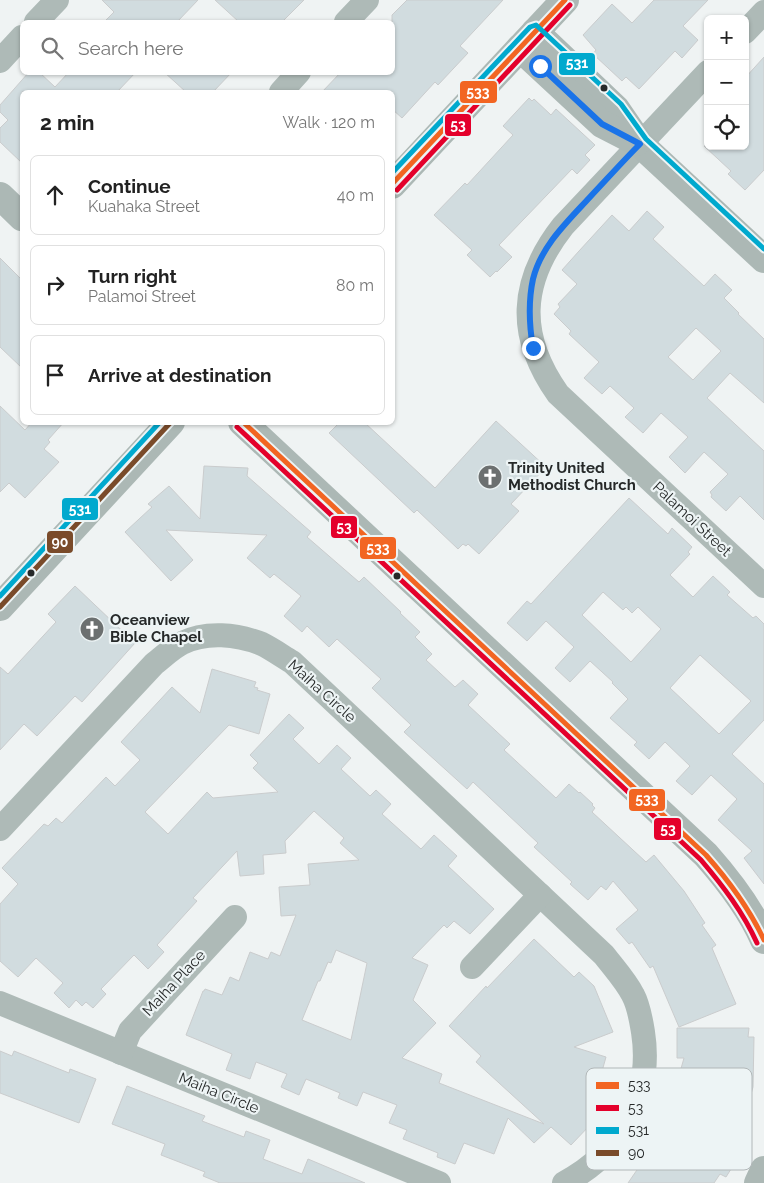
<!DOCTYPE html>
<html lang="en">
<head>
<meta charset="utf-8">
<style>
  :root { --surface:#fff; --page:#f2f2f2; --text:#222; --muted:#767676; --line:#e0e0e0 }
  body { margin:0; font-family:Raleway,sans-serif; background:var(--page); color:var(--text) }
  .controls { position:absolute; right:15px; top:15px; display:grid; overflow:hidden; border-radius:8px; box-shadow:0 1px 4px #0004 }
  .controls button { width:45px; height:45px; display:grid; place-items:center; padding:0; border:0; border-bottom:1px solid var(--line); background:var(--surface); color:var(--text); font:25px sans-serif }
  .stop { position:absolute; width:15px; height:15px; margin:-11px; border:4px solid #1a73e8; border-radius:50%; background:#fff }
  .stop.end { background:#1a73e8; border-color:#fff; box-shadow:0 1px 5px #0008 }
  .list { margin:0; padding:0; list-style:none }
  h2 { display:flex; justify-content:space-between; align-items:center; height:65px; margin:0; padding:0 20px; font-size:21px }
  h2 small { font-size:16px; font-weight:400; color:var(--muted) }
  .list li { display:grid; grid-template-columns:32px 1fr auto; gap:15px; align-items:center; box-sizing:border-box; height:80px; margin:0 10px 10px; padding:0 10px; border:1px solid var(--line); border-radius:8px }
  .list b { display:block; font-size:19px; white-space:nowrap }
  .list p { margin:0; font-size:16px; white-space:nowrap; color:var(--muted) }
  .list em { font-size:16px; font-style:normal; color:var(--muted) }
  .icon { flex:none; width:28px; height:28px; fill:none; stroke:currentColor; stroke-width:2; stroke-linecap:round; stroke-linejoin:round }
  .map { position:relative; flex:none; width:764px; height:1183px; overflow:hidden }
  .search { position:absolute; background:var(--surface); box-shadow:0 1px 4px #0004; left:20px; top:20px; width:375px; height:55px; display:flex; align-items:center; gap:12px; box-sizing:border-box; padding:0 18px; border-radius:8px; color:var(--muted); font-size:19px }
  .panel { position:absolute; background:var(--surface); box-shadow:0 1px 4px #0004; left:20px; top:90px; width:375px; height:335px; border-radius:8px }
  .map>svg:first-child { display:block }
</style>
</head>
<body>
<div class="map">
<svg width="764" height="1183" viewBox="0 0 764 1183">
  <rect width="100%" height="100%" fill="#eff3f3"/>
  <!-- building -->
  <g fill="#d1dcdf" stroke="#cacccd" fill-rule="evenodd">
    <polygon points="102,0 198,0 177,22 104,22 114,12"/>
    <polygon points="215,0 304,0 282,22 239,22"/>
    <polygon points="407,0 503,0 460,46 468,53 438,85 435,82 402,118 392,109 392,92 322,92 341,72 392,72 392,15"/>
    <polygon points="654,0 708,0 683,26 698,40 682,58 675,51 639,89 626,77 622,81 593,54 596,50 583,35 612,4 632,23"/>
    <polygon points="764,57 764,170 745,190 728,174 731,171 704,146 745,146 745,78"/>
    <polygon points="29,72 39,72 55,87 69,72 136,72 117,92 22,92 22,163 0,142 0,128 8,120 0,112 0,105"/>
    <polygon points="164,72 232,72 213,92 186,92"/>
    <polygon points="529,98 532,101 534,99 551,115 556,109 595,145 585,155 590,160 577,174 572,169 499,245 512,257 497,272 496,271 490,277 467,255 472,250 434,215 465,183 467,185 513,135 503,126"/>
    <path d="M647 211 664 227 653 239 704 286 715 274 732 290 724 298 739 313 738 314 764 339V403L730 373 707 398 764 451V520L740 496 726 511 711 497 712 495 710 492 728 474 704 452 685 473 669 457 688 437 661 413 643 433 625 417 634 408 610 386 602 394 584 378 599 362 569 334 571 331 554 314 560 307 558 304 577 284 562 270 579 251 612 215 629 231ZM696 328 721 351 693 380 668 357Z"/>
    <polygon points="0,258 22,280 22,368 0,347"/>
    <polygon points="0,406 25,430 32,422 64,422 48,440 50,442 44,449 59,462 25,498 9,483 0,492"/>
    <polygon points="496,421 546,467 511,504 519,511 479,554 468,544 466,546 463,544 458,549 417,510 414,513 329,433 340,422 364,422 435,488"/>
    <polygon points="204,466 248,468 247,476 311,532 307,537 359,582 364,577 401,612 400,613 420,632 415,637 432,654 426,660 455,687 463,680 478,694 468,705 510,744 504,750 556,798 569,784 579,793 580,792 593,804 592,805 595,808 592,812 646,862 654,855 684,891 705,923 702,925 716,945 712,948 736,1004 679,1027 653,966 650,968 632,942 629,944 616,929 638,910 613,881 606,890 601,886 588,900 570,884 572,882 534,847 538,843 473,782 467,789 404,732 411,725 372,688 381,679 337,639 329,647 307,626 302,632 284,616 301,596 274,574 270,578 247,558 267,535 166,530 193,560 171,581 125,532 152,507 148,504 169,486 200,519"/>
    <path d="M629 498 668 534 672 528 692 547 688 552 690 554 670 575 693 597 713 576 730 592 727 595 753 618 756 616 764 624V720L732 754 764 784V884L744 858 752 851 718 820 737 799 711 775 692 795 676 781 690 766 665 742 649 759 634 745 637 742 610 718 628 699 612 683 613 682 590 661 570 682 555 668 574 647 546 621 527 641 507 623 527 601 531 604ZM603 592 623 610 626 607 632 613 638 607 661 629 631 662 582 615ZM700 655 751 701 719 734 670 688Z"/>
    <polygon points="75,586 135,643 82,702 75,696 37,736 24,724 0,750 0,667 8,674 56,622 48,614"/>
    <path d="M212 669 256 682 254 687 258 688 257 690 270 694 259 734 229 725 145 812 168 834 207 792 213 798 278 792 253 768 258 763 250 755 289 714 304 728 293 739 319 764 337 745 351 758 341 769 370 796 376 790 391 804 382 814 421 849 434 835 457 856 448 866 494 909 470 934 454 921 447 928 444 925 412 958 428 965 413 1000 436 1023 402 1058 442 1074 439 1083 544 1124 476 1062 481 1056 449 1026 486 986 487 988 534 939 574 977 579 972 594 986 613 1032 574 1047 606 1057 597 1089 602 1090 591 1124 571 1145 551 1127 534 1143 508 1118 494 1154 464 1143 455 1164 437 1157 438 1153 403 1139 407 1130 389 1123 397 1105 363 1092 357 1106 338 1098 340 1093 306 1079 299 1095 281 1087 287 1074 256 1062 250 1079 226 1070 232 1054 186 1035 203 991H204L205 989 222 995 230 977 239 981 250 952 268 959 271 952 280 956 296 915 281 916 279 887 310 885 308 864 359 860 340 843 344 838 314 811 285 841 286 853 263 855 264 874 240 876 237 851 193 898 197 901 157 945 164 952 148 969 134 955 101 989 106 994 93 1008 86 1002 82 1006 76 1000 69 1008 54 993 63 983 36 958 18 977 0 961V904L18 884 2 868 44 824 48 826 56 818 62 823 106 777 115 786 140 760 121 742 172 687 200 713ZM336 950 367 963 351 1040 302 1020 318 981H320L328 962 331 963Z"/>
    <polygon points="677,1028 749,1028 748,1037 754,1037 753,1087 745,1116 743,1116 732,1156 738,1158 726,1177 720,1174 714,1183 628,1183 663,1132 684,1058 677,1058"/>
    <polygon points="0,1051 12,1056 14,1051 69,1073 70,1069 96,1079 79,1123 0,1093"/>
    <polygon points="127,1086 205,1116 202,1121 244,1137 246,1131 270,1140 263,1159 302,1174 308,1159 365,1183 220,1183 203,1176 205,1172 161,1155 165,1144 112,1124"/>
  </g>
  <g fill="none" stroke-linecap="round" stroke-linejoin="round">
    <!-- street -->
    <g stroke="#aebab7" stroke-width="24">
      <polyline points="36,22 57,0"/>
      <polyline points="346,22 367,0"/>
      <polyline points="745,32 764,12"/>
      <polyline points="0,61 22,37"/>
      <path d="M708 72 563 226C519 282 517 336 558 394L764 586"/>
      <polyline points="281,92 299,72"/>
      <path d="M0 829 154 664C163 657 172 648 182 643 206 631 237 634 262 644 272 649 282 656 292 662L604 955C614 968 626 981 633 995 639 1006 641 1020 643 1032 653 1096 621 1153 564 1183"/>
      <polyline points="472,967 540,895"/>
      <polyline points="0,1003 439,1183"/>
      <polyline points="121,1053 130,1031 235,917"/>
    </g>
    <!-- secondary -->
    <g stroke="#acb8b5" stroke-width="28">
      <polyline points="535,32 616,109 640,144 764,259"/>
      <polyline points="520,48 602,124 637,142"/>
      <polyline points="392,185 565,0"/>
      <polyline points="0,196 22,217"/>
      <path d="M242 422 706 855C729 881 750 908 764 940"/>
      <polyline points="0,607 171,422"/>
      <polyline points="758,1183 764,1170"/>
    </g>
    <defs>
      <g id="bus-1">
        <polyline points="392,184 565,0"/>
        <path d="M243 422 706 855C729 881 749 908 764 940"/>
      </g>
      <g id="bus-2">
        <polyline points="397,190 570,5"/>
        <path d="M237 427 701 860C723 886 743 912 757 943"/>
      </g>
      <g id="bus-3">
        <polyline points="392,173 530,27 536,25 621,104 646,139 764,249"/>
        <polyline points="0,596 160,422"/>
      </g>
      <polyline id="bus-4" points="0,607 171,422"/>
    </defs>
    <!-- bus-1 casing -->
    <use href="#bus-1" stroke="#edf4f5" stroke-width="9"/>
    <!-- bus-2 casing -->
    <use href="#bus-2" stroke="#edf4f5" stroke-width="9"/>
    <!-- bus-3 casing -->
    <use href="#bus-3" stroke="#edf4f5" stroke-width="9"/>
    <!-- bus-4 casing -->
    <use href="#bus-4" stroke="#edf4f5" stroke-width="9"/>
    <!-- bus-1 -->
    <use href="#bus-1" stroke="#f26522" stroke-width="5"/>
    <!-- bus-2 -->
    <use href="#bus-2" stroke="#e4002b" stroke-width="5"/>
    <!-- bus-3 -->
    <use href="#bus-3" stroke="#00a9ce" stroke-width="5"/>
    <!-- bus-4 -->
    <use href="#bus-4" stroke="#7a4b2a" stroke-width="5"/>
  </g>
  <g fill="none" stroke-linecap="round" stroke-linejoin="round">
    <!-- route -->
    <path stroke="#1a73e8" stroke-width="6" d="M533 348C529 324 528 302 533 279 541 246 568 221 590 197 607 179 623 161 640 144L602 124 540 66"/>
  </g>
  <!-- icons -->
  <defs>
    <symbol id="church-disc" viewBox="-11 -11 22 22"><circle r="9.5" fill="#6c7070" stroke="#edf4f5"/><path d="M-1.2-6h2.4v3.5h3.3v2.4h-3.3V6h-2.4V-.1h-3.3v-2.4h3.3Z" fill="#fff"/></symbol>
  </defs>
  <g fill-rule="evenodd">
    <use href="#church-disc" x="476" y="463" width="28" height="28"/>
    <use href="#church-disc" x="78" y="615" width="28" height="28"/>
  </g>
  <!-- markers -->
  <g fill="#262929" stroke="#edf4f5" stroke-width="2">
    <circle cx="604" cy="88" r="4.5"/>
    <circle cx="31" cy="573" r="4.5"/>
    <circle cx="397" cy="576" r="4.5"/>
  </g>
  <g text-anchor="middle" stroke-width="4.5" stroke-linejoin="round" paint-order="stroke">
    <!-- poi labels -->
    <g font-size="15" font-weight="bold" fill="#262929" stroke="#edf4f5" text-anchor="start">
      <text x="508" y="473">Trinity United<tspan x="508" dy="17">Methodist Church</tspan></text>
      <text x="110" y="625">Oceanview<tspan x="110" dy="17">Bible Chapel</tspan></text>
    </g>
    <!-- street labels -->
    <g font-size="15" fill="#262929" stroke="#edf4f5">
      <text transform="translate(692 519) rotate(43)" y="5">Palamoi Street</text>
      <text transform="translate(322 691) rotate(42)" y="5">Maiha Circle</text>
      <text transform="translate(174 983) rotate(-47)" y="5">Maiha Place</text>
      <text transform="translate(219 1093) rotate(22)" y="5">Maiha Circle</text>
    </g>
  </g>
  <!-- legend -->
  <rect x="586" y="1068" width="166" height="102" rx="8" fill="#edf4f5" stroke="#b1b7b8" stroke-width="1"/>
  <rect x="596" y="1082" width="23" height="7" fill="#f26522"/>
  <rect x="596" y="1105" width="23" height="6" fill="#e4002b"/>
  <rect x="596" y="1127" width="23" height="7" fill="#00a9ce"/>
  <rect x="596" y="1150" width="23" height="6" fill="#7a4b2a"/>
  <g font-size="14" fill="#262929">
    <text x="628" y="1090">533</text>
    <text x="628" y="1113">53</text>
    <text x="628" y="1135">531</text>
    <text x="628" y="1158">90</text>
  </g>
  <g stroke="#edf4f5" stroke-width="2">
    <rect x="558" y="52" width="38" height="24" rx="5" fill="#00a9ce"/>
    <rect x="459" y="80" width="39" height="24" rx="5" fill="#f26522"/>
    <rect x="444" y="113" width="28" height="24" rx="5" fill="#e4002b"/>
    <rect x="61" y="497" width="38" height="24" rx="5" fill="#00a9ce"/>
    <rect x="330" y="515" width="28" height="24" rx="5" fill="#e4002b"/>
    <rect x="46" y="530" width="28" height="24" rx="5" fill="#7a4b2a"/>
    <rect x="359" y="536" width="38" height="24" rx="5" fill="#f26522"/>
    <rect x="628" y="788" width="38" height="24" rx="5" fill="#f26522"/>
    <rect x="653" y="817" width="29" height="24" rx="5" fill="#e4002b"/>
  </g>
  <g font-size="14" text-anchor="middle" font-weight="bold" fill="#fff">
    <text x="577" y="68">531</text>
    <text x="478" y="97">533</text>
    <text x="458" y="130">53</text>
    <text x="80" y="514">531</text>
    <text x="344" y="532">53</text>
    <text x="60" y="547">90</text>
    <text x="378" y="553">533</text>
    <text x="647" y="804">533</text>
    <text x="668" y="834">53</text>
  </g>
</svg>
<div class="controls">
<button>+</button>
<button>−</button>
<button><svg class="icon" aria-label="locate" viewBox="0 0 24 24"><circle cx="12" cy="12" r="6"/><path d="M12 2v4M12 18v4M2 12h4M18 12h4"/></svg></button>
</div>
<div class="stop" style="left:540px;top:66px"></div>
<div class="stop end" style="left:533px;top:348px"></div>
<div class="search"><svg class="icon" aria-label="search" viewBox="0 0 24 24"><circle cx="10" cy="10" r="6"/><path d="M15 15l6 6"/></svg>Search here</div>
<section class="panel">
<h2>2 min<small>Walk · 120 m</small></h2>
<ul class="list">
<li><svg class="icon" aria-label="ahead" viewBox="0 0 24 24"><path d="M12 20V5M6 11l6-6 6 6"/></svg><div><b>Continue</b><p>Kuahaka Street</p></div><em>40 m</em></li>
<li><svg class="icon" aria-label="right" viewBox="0 0 24 24"><path d="M7 20v-9h11M14 6l5 5-5 5"/></svg><div><b>Turn right</b><p>Palamoi Street</p></div><em>80 m</em></li>
<li><svg class="icon" aria-label="arrive" viewBox="0 0 24 24"><path d="M6 21V4h12l-3 4 3 4H6"/></svg><div><b>Arrive at destination</b></div></li>
</ul>
</section>
</div>
</body>
</html>
